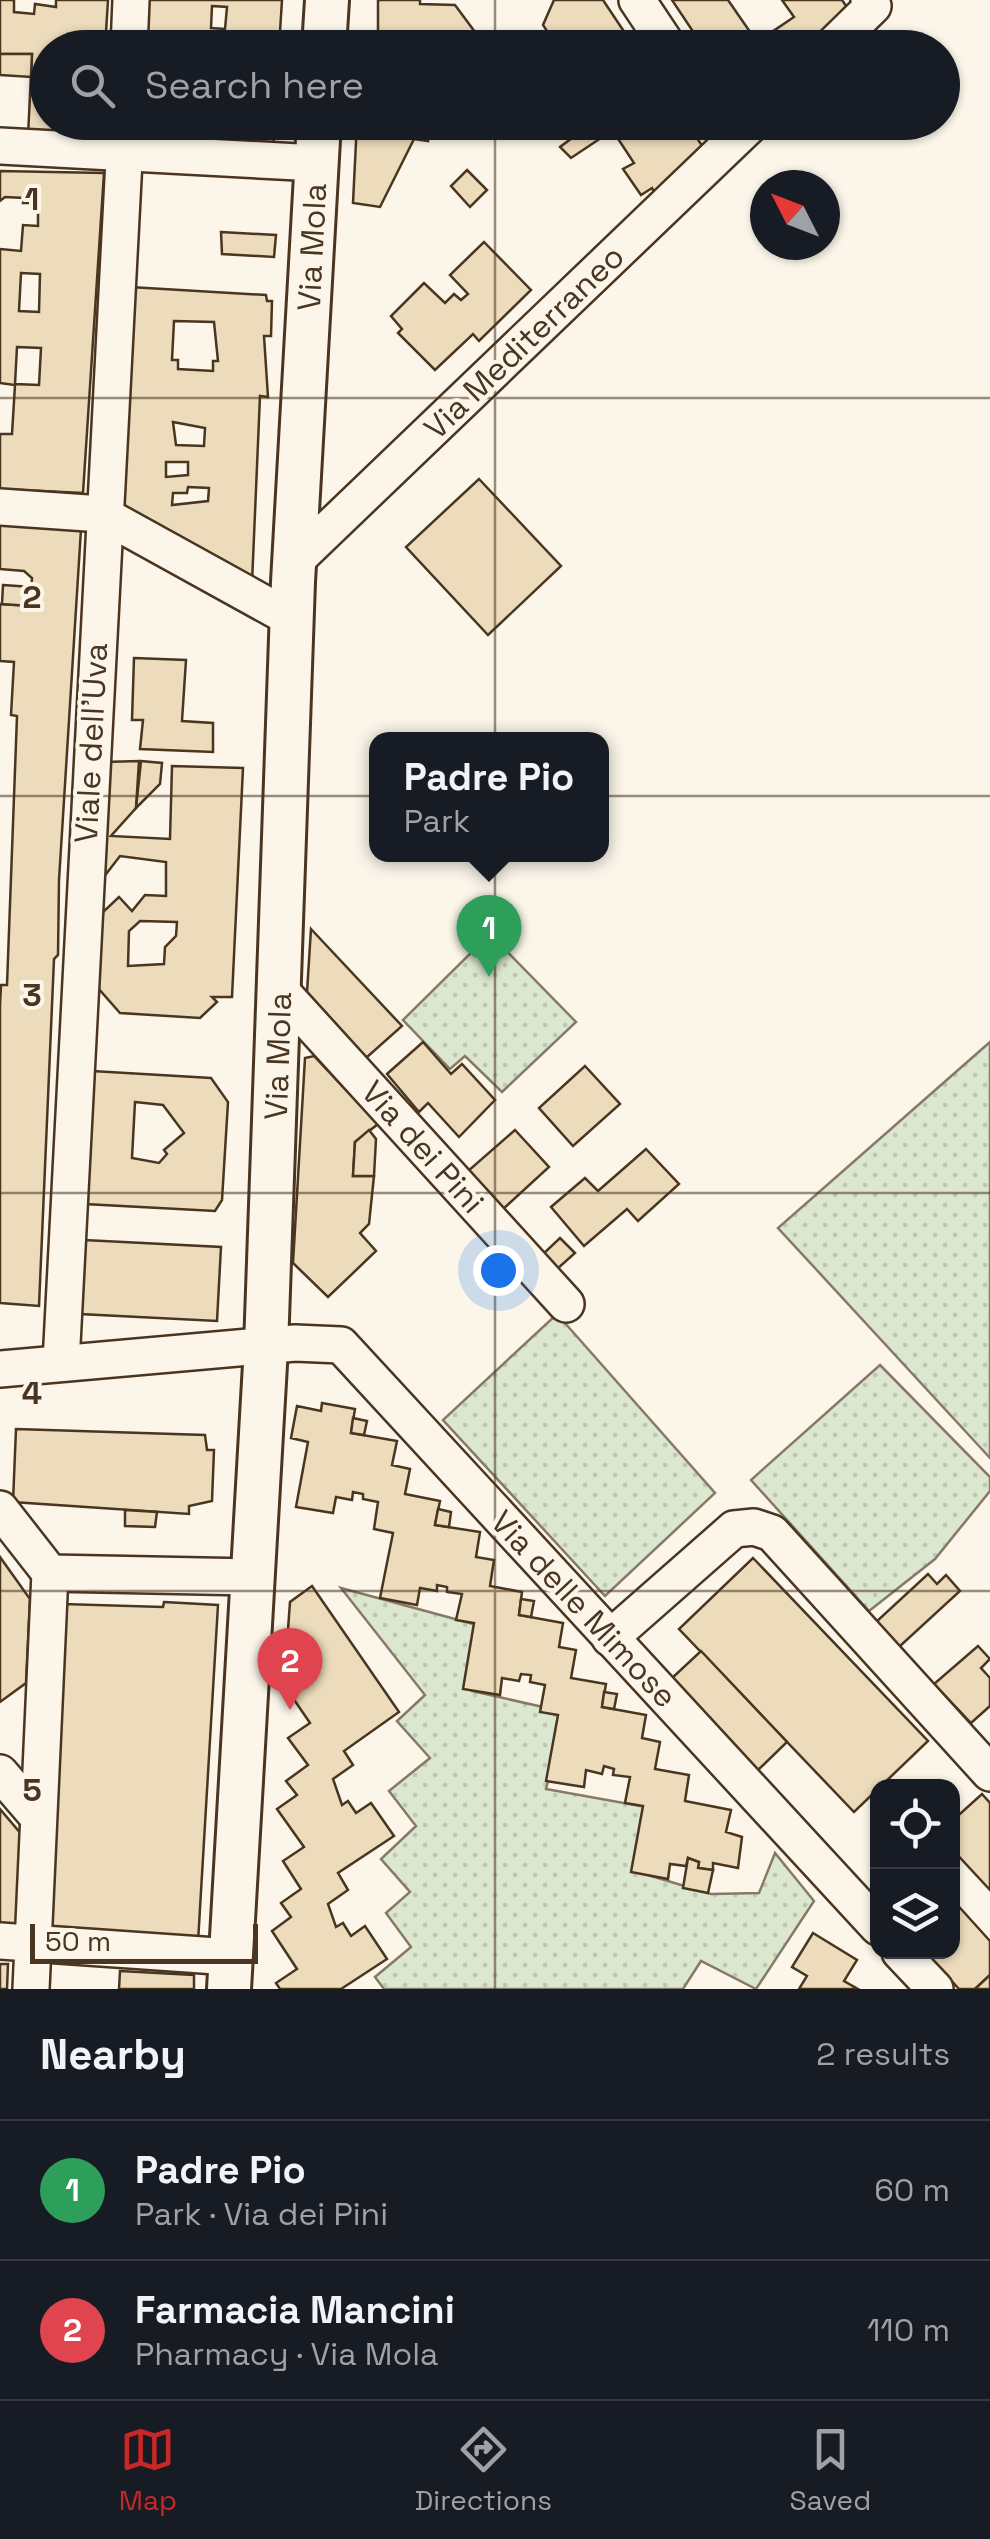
<!DOCTYPE html>
<html lang="en">
<head>
<meta charset="utf-8">
<style>
  :root { --surface:#171b24; --page:#242831; --text:#f1f3f6; --muted:#9ea1a6; --line:#363941; --accent:#c62828 }
  body { margin:0; font-family:"Space Grotesk",sans-serif; background:var(--page); color:var(--text) }
  .controls { position:absolute; right:30px; bottom:30px; display:grid; overflow:hidden; border-radius:20px; box-shadow:0 2px 8px #0004 }
  .controls button { width:90px; height:90px; display:grid; place-items:center; padding:0; border:0; border-bottom:2px solid var(--line); background:var(--surface); color:var(--text); font:50px sans-serif }
  .compass { position:absolute; left:750px; top:170px; width:90px; height:90px; border-radius:50%; background:var(--surface); box-shadow:0 2px 8px #0004; rotate:312deg }
  .scale { position:absolute; left:30px; bottom:25px; width:228px; box-sizing:border-box; padding-left:10px; border:5px solid #4a3520; border-top:0; font-size:28px; line-height:35px; white-space:nowrap; color:#4a3520; -webkit-text-stroke:8px #fbf6e9; paint-order:stroke }
  .you { position:absolute; left:498px; top:1270px; width:35px; height:35px; margin:-25px; border:8px solid #fff; border-radius:50%; background:#1a73e8; box-shadow:0 0 0 15px #1a73e833 }
  .badge { display:grid; place-items:center; width:65px; height:65px; border-radius:50%; background:var(--accent); color:#fff; font-size:32px; font-weight:700 }
  .pin { position:absolute; translate:-50% -82px; filter:drop-shadow(0 2px 5px #0008) }
  .pin::after { content:''; position:absolute; top:52px; width:35px; height:30px; background:inherit; clip-path:polygon(0 0,100% 0,50% 100%) }
  .popup { position:absolute; left:369px; top:732px; width:240px; height:130px; box-sizing:border-box; display:grid; place-content:center; border-radius:20px; background:var(--surface); filter:drop-shadow(0 2px 8px #0005); font-size:32px; white-space:nowrap; color:var(--muted) }
  .popup b { font-size:38px; color:var(--text) }
  .popup::after { content:''; position:absolute; left:50%; top:100%; margin-left:-20px; border:20px solid transparent; border-top-color:var(--surface) }
  .list { margin:0; padding:0; list-style:none }
  h2 { display:flex; justify-content:space-between; align-items:center; height:130px; margin:0; padding:0 40px; font-size:42px }
  h2 small { font-size:32px; font-weight:400; color:var(--muted) }
  .list li { display:grid; grid-template-columns:65px 1fr auto; gap:30px; align-items:center; box-sizing:border-box; height:140px; padding:0 40px; border-top:2px solid var(--line) }
  .list b { display:block; font-size:38px; white-space:nowrap }
  .list p { margin:0; font-size:32px; white-space:nowrap; color:var(--muted) }
  .list em { font-size:32px; font-style:normal; color:var(--muted) }
  .icon { flex:none; width:55px; height:55px; fill:none; stroke:currentColor; stroke-width:2; stroke-linecap:round; stroke-linejoin:round }
  .map { position:relative; flex:none; width:990px; height:1989px; overflow:hidden }
  .search { position:absolute; background:var(--surface); box-shadow:0 2px 8px #0004; left:30px; right:30px; top:30px; height:110px; display:flex; align-items:center; gap:25px; box-sizing:border-box; padding:0 35px; border-radius:55px; color:var(--muted); font-size:38px }
  .sheet { height:410px; background:var(--surface) }
  nav { display:flex; justify-content:space-around; align-items:center; box-sizing:border-box; height:140px; border-top:2px solid var(--line); background:var(--surface); font-size:28px; color:var(--muted) }
  nav a { display:grid; justify-items:center; gap:5px }
  nav .on { color:var(--accent) }
  .map>svg:first-child { display:block }
</style>
</head>
<body>
<div class="map">
<svg width="990" height="1989" viewBox="0 0 990 1989">
  <defs>
    <pattern id="green-dots" width="8" height="8" patternUnits="userSpaceOnUse" patternTransform="scale(2.5)"><rect width="8" height="8" fill="#dce7d0"/><path d="M2 2h.1M6 6h.1" fill="none" stroke="#bec7b2" stroke-width="1.8" stroke-linecap="round"/></pattern>
  </defs>
  <rect width="100%" height="100%" fill="#fbf6e9"/>
  <!-- green -->
  <g fill="url(#green-dots)" stroke="#887966" stroke-width="2.5">
    <polygon points="490,934 576,1022 502,1092 465,1056 450,1069 403,1020"/>
    <polygon points="990,1042 990,1458 778,1228"/>
    <polygon points="557,1314 715,1493 605,1596 443,1420"/>
    <polygon points="880,1365 990,1477 990,1491 935,1559 869,1611 751,1480"/>
    <polygon points="341,1588 477,1625 472,1691 565,1712 546,1789 646,1807 638,1872 711,1894 759,1893 775,1853 814,1901 756,1989 701,1961 683,1989 384,1989 375,1977 411,1947 386,1913 410,1892 381,1859 416,1826 389,1791 430,1758 397,1721 425,1695"/>
  </g>
  <!-- building -->
  <g fill="#ecdcbc" stroke="#4a3520" stroke-width="2.5" fill-rule="evenodd">
    <polygon points="0,0 14,0 14,12 34,14 35,4 56,7 56,0 108,0 105,48 48,48 48,122 97,122 96,138 28,136 32,54 0,54"/>
    <path d="M144 0H282L279 48 190 44V48H142ZM212 6 227 7 225 29 211 28Z"/>
    <polygon points="378,0 420,0 420,4 455,5 475,32 453,48 378,48"/>
    <polygon points="554,0 603,0 635,48 558,48 543,25"/>
    <polygon points="672,0 728,0 757,42 794,17 782,0 842,0 849,10 805,48 704,48"/>
    <polygon points="0,54 32,54 31,77 0,75"/>
    <polygon points="138,122 275,122 273,149 137,142"/>
    <polygon points="357,122 428,122 428,141 414,139 380,207 353,203"/>
    <polygon points="607,122 686,122 705,150 655,194 652,188 641,195 623,169 634,163"/>
    <polygon points="591,124 601,138 571,158 560,147"/>
    <polygon points="467,170 487,190 470,207 451,186"/>
    <path d="M0 171 104 173 83 493 0 489V434H12L15 385 0 383V249L21 251 23 225 38 226V203H23L24 198 5 197 0 201ZM21 273 40 274 39 312 19 311ZM17 347 41 348 39 385 15 384Z"/>
    <polygon points="221,232 276,235 274,257 222,254"/>
    <polygon points="484,242 531,290 479,341 473,334 435,370 398,333 402,329 391,316 424,283 445,303 454,294 461,300 468,294 450,275"/>
    <path d="M130 287 266 295 267 301H272L271 336H264L268 397 260 396 252 583 116 512ZM174 321 214 322 218 361H213V371L178 369V360H172ZM173 422 205 428 204 446 176 445ZM166 462H188V475L166 477ZM188 487 209 488 208 501 172 505 173 493H187Z"/>
    <polygon points="479,479 561,566 488,635 406,547"/>
    <polygon points="0,525 81,529 59,880 58,955 54,959 39,1306 0,1303 0,1006 1,985 7,985 17,716 11,715 14,662 0,661 0,604 30,606 32,578 24,571 0,569"/>
    <polygon points="3,585 31,587 30,606 2,604"/>
    <polygon points="134,658 186,660 182,721 213,723 213,752 140,749 143,720 132,720"/>
    <path d="M139 761 136 808 111 836 170 839 172 766 243 768 232 997H212L217 1002 200 1018 120 1013 98 988 103 912 119 897 132 911 145 895 166 896V862L120 856 103 878 104 762ZM140 921 177 922 176 936 165 947 164 964 128 966 129 931Z"/>
    <polygon points="141,761 162,763 160,784 136,808"/>
    <polygon points="311,929 402,1026 366,1058 307,992"/>
    <polygon points="423,1042 451,1074 462,1064 495,1100 459,1137 428,1103 419,1112 387,1074"/>
    <polygon points="314,1056 378,1124 355,1142 353,1176 374,1176 369,1224 360,1233 376,1251 328,1297 293,1263 305,1058"/>
    <polygon points="585,1066 620,1104 573,1146 539,1108"/>
    <path d="M92 1071 211 1078 228 1102 222 1200 215 1211 85 1204ZM135 1102 163 1105 184 1133 164 1150 167 1154 159 1163 132 1158Z"/>
    <polygon points="369,1130 376,1139 374,1176 353,1176 355,1142"/>
    <polygon points="515,1130 549,1167 502,1210 468,1171"/>
    <polygon points="646,1149 679,1184 638,1221 627,1209 584,1246 551,1207 585,1178 598,1191"/>
    <polygon points="560,1238 575,1253 556,1270 543,1254"/>
    <polygon points="84,1240 221,1247 217,1321 80,1314"/>
    <polygon points="322,1403 355,1409 351,1433 397,1441 392,1465 410,1469 405,1494 440,1501 435,1525 480,1532 476,1557 494,1560 490,1586 522,1592 519,1615 563,1623 559,1647 576,1650 571,1678 606,1684 602,1707 646,1715 642,1738 660,1742 655,1769 689,1775 685,1801 731,1810 726,1832 742,1837 738,1868 713,1863 713,1870 698,1868 699,1862 688,1858 686,1866 670,1864 668,1879 631,1872 643,1806 625,1803 630,1777 613,1775 614,1769 604,1766 602,1774 586,1770 584,1787 546,1781 558,1715 540,1712 545,1685 530,1682 531,1675 521,1674 519,1681 502,1678 500,1695 463,1689 474,1623 456,1620 462,1594 447,1592 447,1587 437,1585 437,1591 420,1588 417,1605 380,1598 393,1533 374,1529 378,1502 363,1499 363,1494 353,1492 352,1500 336,1497 333,1513 296,1507 308,1442 291,1438 297,1406 321,1411"/>
    <polygon points="353,1418 367,1421 364,1435 351,1433"/>
    <polygon points="16,1429 205,1435 207,1450 214,1450 212,1501 189,1506 189,1514 13,1502"/>
    <polygon points="438,1509 451,1512 449,1527 435,1525"/>
    <polygon points="125,1510 157,1512 155,1527 125,1526"/>
    <polygon points="0,1557 30,1599 26,1683 0,1702"/>
    <polygon points="753,1558 928,1741 854,1812 679,1629"/>
    <polygon points="928,1574 937,1584 946,1575 960,1591 899,1647 876,1622"/>
    <polygon points="312,1586 399,1712 344,1751 353,1765 333,1779 342,1805 348,1801 356,1813 371,1803 394,1836 338,1873 348,1890 328,1904 336,1927 343,1923 351,1936 365,1926 387,1959 341,1989 280,1989 276,1983 297,1969 272,1931 291,1917 281,1903 301,1889 283,1861 304,1847 277,1809 297,1795 286,1781 308,1765 288,1738 310,1723 284,1685 290,1602"/>
    <polygon points="521,1599 534,1601 531,1617 519,1615"/>
    <polygon points="164,1602 218,1605 198,1942 46,1931 63,1604 163,1607"/>
    <polygon points="978,1646 990,1659 981,1668 990,1678 990,1706 971,1723 934,1684"/>
    <polygon points="701,1651 787,1742 758,1770 671,1679"/>
    <polygon points="604,1692 617,1694 614,1709 602,1707"/>
    <polygon points="982,1794 990,1803 990,1890 952,1849 952,1821"/>
    <polygon points="0,1809 22,1835 16,1932 0,1933"/>
    <polygon points="688,1858 699,1862 698,1868 713,1870 708,1893 683,1888"/>
    <polygon points="952,1899 990,1941 990,1975 975,1989 959,1989 925,1952 952,1952"/>
    <polygon points="813,1933 857,1960 844,1981 858,1989 799,1989 807,1976 792,1967"/>
    <polygon points="0,1964 8,1964 7,1989 0,1989"/>
    <polygon points="120,1971 194,1975 194,1989 119,1989"/>
    <polygon points="990,1975 990,1989 975,1989"/>
  </g>
  <g fill="none" stroke-linecap="round" stroke-linejoin="round">
    <defs>
      <g id="minor">
        <polyline points="637,0 669,48"/>
        <polyline points="129,48 131,0"/>
        <polyline points="830,48 873,6 869,0"/>
        <polyline points="0,146 317,163"/>
        <polyline points="0,507 102,514 292,619"/>
        <polyline points="294,562 753,122"/>
        <polyline points="281,991 566,1304"/>
        <polyline points="61,1363 126,122"/>
        <polyline points="0,1369 295,1343 341,1345 878,1927"/>
        <polyline points="0,1509 50,1573 253,1577"/>
        <polyline points="610,1638 734,1529 754,1527 772,1533 990,1773"/>
        <polyline points="0,1773 38,1817"/>
        <polyline points="0,1941 231,1957"/>
        <polyline points="900,1952 935,1989"/>
        <polyline points="31,1989 50,1573"/>
      </g>
      <g id="major">
        <polyline points="324,48 327,0"/>
        <polyline points="229,1989 266,1347 293,582 319,122"/>
      </g>
    </defs>
    <!-- minor casing -->
    <use href="#minor" stroke="#4a3520" stroke-width="40"/>
    <!-- major casing -->
    <use href="#major" stroke="#4a3520" stroke-width="48"/>
    <!-- minor -->
    <use href="#minor" stroke="#fbf6e9" stroke-width="35"/>
    <!-- major -->
    <use href="#major" stroke="#fbf6e9" stroke-width="42"/>
  </g>
  <!-- grid -->
  <path fill="none" stroke="#4a3520" stroke-width="2.5" stroke-opacity="0.55" d="M495 0V48M495 122V1989M0 398H990M0 796H990M0 1193H990M0 1591H990"/>
  <g text-anchor="middle" stroke-width="8" stroke-linejoin="round" paint-order="stroke">
    <!-- street labels -->
    <g font-size="32" fill="#4a3520" stroke="#fbf6e9">
      <text transform="translate(312 247) rotate(-87)" y="11">Via Mola</text>
      <text transform="translate(524 342) rotate(-44)" y="11">Via Mediterraneo</text>
      <text transform="translate(91 743) rotate(-87)" y="11">Viale dell'Uva</text>
      <text transform="translate(278 1056) rotate(-88)" y="11">Via Mola</text>
      <text transform="translate(423 1147) rotate(48)" y="11">Via dei Pini</text>
      <text transform="translate(584 1609) rotate(47)" y="11">Via delle Mimose</text>
    </g>
  </g>
  <g font-size="32" text-anchor="middle" font-weight="bold" fill="#4a3520" stroke="#fbf6e9" stroke-width="8" stroke-linejoin="round" paint-order="stroke">
    <text x="32" y="210">1</text>
    <text x="32" y="608">2</text>
    <text x="32" y="1006">3</text>
    <text x="32" y="1404">4</text>
    <text x="32" y="1801">5</text>
  </g>
</svg>
<div class="controls">
<button><svg class="icon" aria-label="locate" viewBox="0 0 24 24"><circle cx="12" cy="12" r="6"/><path d="M12 2v4M12 18v4M2 12h4M18 12h4"/></svg></button>
<button><svg class="icon" aria-label="layers" viewBox="0 0 24 24"><path d="M12 4l9 5-9 5-9-5zM3 14l9 5 9-5"/></svg></button>
</div>
<svg class="compass" viewBox="-18 -18 36 36"><path d="M0-13l5 13h-10z" fill="#e53935"/><path d="M0 13l5-13h-10z" fill="#9ea1a6"/></svg>
<div class="scale">50 m</div>
<div class="you"></div>
<div class="pin badge" style="left:489px;top:977px;background:#2e9e5b">1</div>
<div class="popup"><b>Padre Pio</b>Park</div>
<div class="pin badge" style="left:290px;top:1710px;background:#e0444e">2</div>
<div class="search"><svg class="icon" aria-label="search" viewBox="0 0 24 24"><circle cx="10" cy="10" r="6"/><path d="M15 15l6 6"/></svg>Search here</div>
</div>
<section class="sheet">
<h2>Nearby<small>2 results</small></h2>
<ul class="list">
<li><span class="badge" style="background:#2e9e5b">1</span><div><b>Padre Pio</b><p>Park · Via dei Pini</p></div><em>60 m</em></li>
<li><span class="badge" style="background:#e0444e">2</span><div><b>Farmacia Mancini</b><p>Pharmacy · Via Mola</p></div><em>110 m</em></li>
</ul>
</section>
<nav>
<a class="on"><svg class="icon" aria-label="map" viewBox="0 0 24 24"><path d="M3 6l6-2 6 2 6-2v14l-6 2-6-2-6 2zM9 4v14M15 6v14"/></svg>Map</a>
<a><svg class="icon" aria-label="directions" viewBox="0 0 24 24"><path d="M12 3l9 9-9 9-9-9zM9 14v-3h6M13 9l2 2-2 2"/></svg>Directions</a>
<a><svg class="icon" aria-label="saved" viewBox="0 0 24 24"><path d="M7 4h10v16l-5-4-5 4z"/></svg>Saved</a>
</nav>
</body>
</html>
